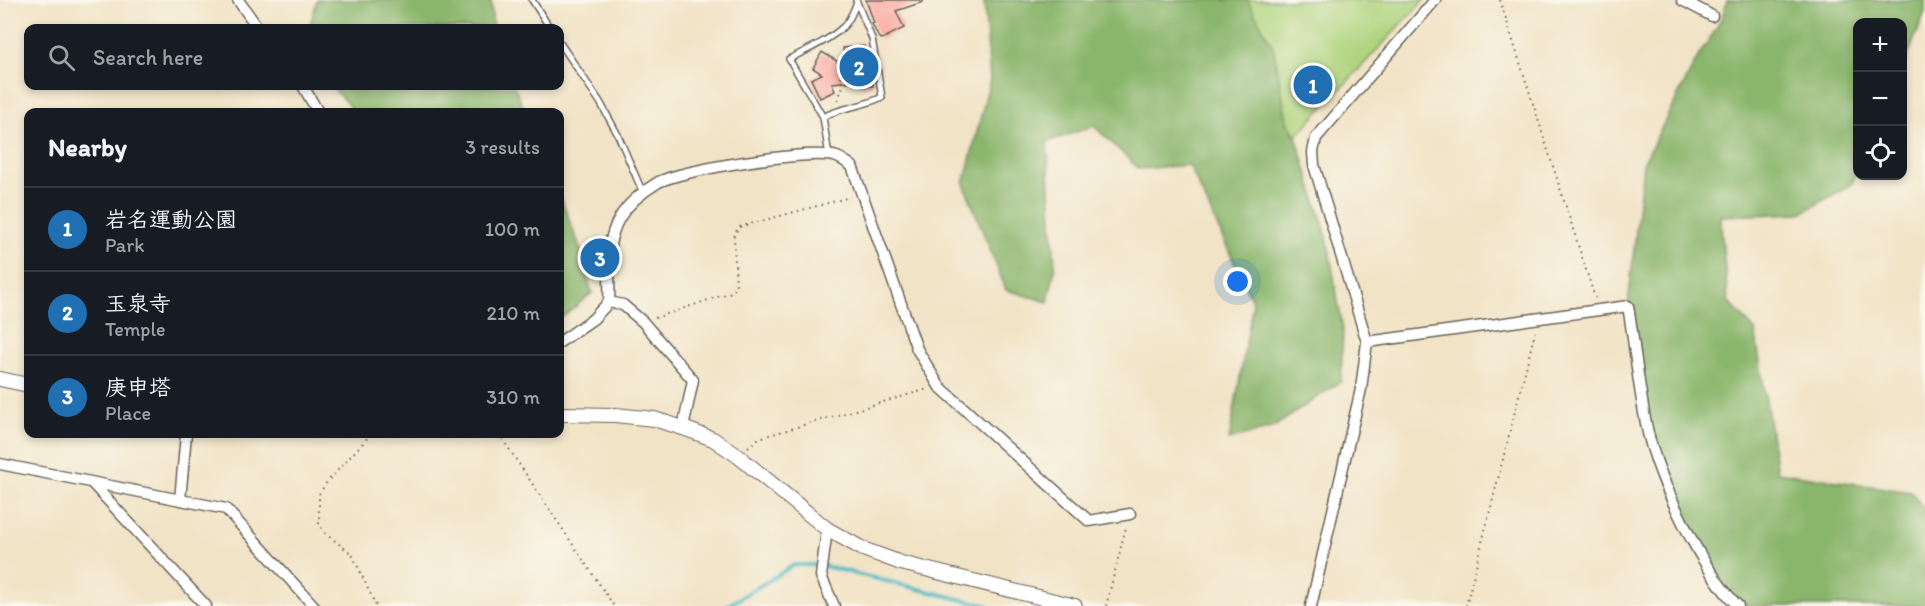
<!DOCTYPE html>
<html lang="en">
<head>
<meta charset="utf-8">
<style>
  :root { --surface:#171b24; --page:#20242c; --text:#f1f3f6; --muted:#9ea1a6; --line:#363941; --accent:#1f6fb2 }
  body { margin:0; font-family:Itim,"Klee One",sans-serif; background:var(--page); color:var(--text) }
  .controls { position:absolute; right:18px; top:18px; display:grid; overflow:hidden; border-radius:12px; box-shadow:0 3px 9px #0003 }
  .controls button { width:54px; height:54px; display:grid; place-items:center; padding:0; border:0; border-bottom:2px solid var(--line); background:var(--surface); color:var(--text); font:30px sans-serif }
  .you { position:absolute; left:1238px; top:282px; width:21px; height:21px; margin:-15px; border:4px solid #fff; border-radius:50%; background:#1a73e8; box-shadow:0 0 0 9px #1a73e833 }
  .badge { display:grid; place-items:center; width:39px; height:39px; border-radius:50%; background:var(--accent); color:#fff; font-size:20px; font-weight:700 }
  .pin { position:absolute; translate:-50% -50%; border:3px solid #fff; box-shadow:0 2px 6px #0006 }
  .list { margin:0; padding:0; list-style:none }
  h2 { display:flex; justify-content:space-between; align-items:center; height:78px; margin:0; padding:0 24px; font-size:26px }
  h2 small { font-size:20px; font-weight:400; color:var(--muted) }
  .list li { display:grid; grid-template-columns:39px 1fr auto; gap:18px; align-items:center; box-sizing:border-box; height:84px; padding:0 24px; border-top:2px solid var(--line) }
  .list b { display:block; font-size:22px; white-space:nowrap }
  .list p { margin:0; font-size:20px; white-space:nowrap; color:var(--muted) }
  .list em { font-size:20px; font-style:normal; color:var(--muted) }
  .icon { flex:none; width:33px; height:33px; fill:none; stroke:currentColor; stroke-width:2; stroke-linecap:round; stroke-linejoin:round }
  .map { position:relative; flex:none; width:1925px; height:606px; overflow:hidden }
  .search { position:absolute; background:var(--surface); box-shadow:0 3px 9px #0003; left:24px; top:24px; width:540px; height:66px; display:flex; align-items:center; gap:15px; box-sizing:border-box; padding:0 21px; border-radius:12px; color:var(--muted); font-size:22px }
  .panel { position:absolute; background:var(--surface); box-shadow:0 3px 9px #0003; left:24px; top:108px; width:540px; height:330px; border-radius:12px }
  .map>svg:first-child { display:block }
</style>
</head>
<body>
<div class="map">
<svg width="1925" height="606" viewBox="0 0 1925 606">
  <rect width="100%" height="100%" fill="#fbf7ec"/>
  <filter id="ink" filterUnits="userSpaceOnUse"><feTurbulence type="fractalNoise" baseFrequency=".0167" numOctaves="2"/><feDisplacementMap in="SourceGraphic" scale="12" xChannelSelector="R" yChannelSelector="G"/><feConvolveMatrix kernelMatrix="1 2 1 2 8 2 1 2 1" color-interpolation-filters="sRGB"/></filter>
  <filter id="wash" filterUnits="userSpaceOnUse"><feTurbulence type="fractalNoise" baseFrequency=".008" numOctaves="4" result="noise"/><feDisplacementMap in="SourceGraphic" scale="24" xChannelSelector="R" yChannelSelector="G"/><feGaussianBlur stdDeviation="1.35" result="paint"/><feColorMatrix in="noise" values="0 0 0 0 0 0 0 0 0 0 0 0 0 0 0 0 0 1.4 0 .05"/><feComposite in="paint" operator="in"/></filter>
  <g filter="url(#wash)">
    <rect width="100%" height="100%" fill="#f1e3c6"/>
    <!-- green -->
    <polygon fill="#aed37d" stroke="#65784c" stroke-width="1.5" points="1247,0 1424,0 1296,136 1287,122 1273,47"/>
    <!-- forest -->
    <g fill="#8ab56c" stroke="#536844" stroke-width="1.5">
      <polygon points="317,0 491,0 493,28 309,28"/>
      <polygon points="984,0 1247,0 1273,47 1287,122 1296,136 1327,237 1343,330 1341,381 1274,427 1229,440 1253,303 1189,165 1139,169 1094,126 1047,142 1055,268 1048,302 1006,290 964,184 990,80"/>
      <polygon points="1727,0 1925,0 1925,13 1903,67 1902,22 1858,22 1858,171 1851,185 1801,213 1720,216 1728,301 1755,330 1777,472 1911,492 1925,510 1925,606 1749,606 1728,596 1697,550 1648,433 1628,306 1643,164 1698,57 1715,31 1723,14"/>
      <polygon points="331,86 514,86 525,112 355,112"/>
      <polygon points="560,196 579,245 592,293 563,317 560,313"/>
    </g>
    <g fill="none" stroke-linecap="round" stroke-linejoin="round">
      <!-- stream -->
      <polyline stroke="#49b7c3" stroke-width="4" points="727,606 794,565 820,565 988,606"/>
    </g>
    <g id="blocks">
      <!-- building -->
      <g fill="#f9a69f">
        <polygon points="866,0 923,0 923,2 896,11 904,28 882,39 879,38 872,24 874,23"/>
        <polygon points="864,46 867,69 871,69 873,86 862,87 862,80 832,83 835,91 820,98 811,79 822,74 813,68 822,52 845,66 843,48"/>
      </g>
    </g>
  </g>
  <g filter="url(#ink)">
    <use href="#blocks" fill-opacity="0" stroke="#676258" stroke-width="1.5"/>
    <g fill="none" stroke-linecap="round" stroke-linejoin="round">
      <defs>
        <g id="service">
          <polyline points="532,0 550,28"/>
          <polyline points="560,43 600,102 618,135 643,193"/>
          <path d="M823 117 789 59C807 50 828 41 843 27 850 21 853 11 857 2"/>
          <path d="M829 156 823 117C841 107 863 107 882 97L872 39 856 0"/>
        </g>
        <g id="minor">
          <polyline points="238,0 258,28"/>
          <polyline points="1682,0 1712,16"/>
          <polyline points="303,86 318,112"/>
          <polyline points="609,302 623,305 643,322 693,380 683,428"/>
          <path d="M560 342 593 319 609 302C611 271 603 246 620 217 628 204 644 191 657 183 679 170 813 148 837 157 842 159 847 163 852 166L917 349 939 386 1089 521 1130 514"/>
          <path d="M1367 342 1628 306C1635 347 1639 393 1648 433 1660 482 1702 571 1738 606"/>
          <polyline points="0,464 226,509 314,606"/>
          <polyline points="92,483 206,606"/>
          <polyline points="180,500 186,434"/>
          <polyline points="827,529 821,576 834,606"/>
          <polyline points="1311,606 1361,389 1367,342 1314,165 1313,152 1316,138 1435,0"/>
        </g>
        <g id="tertiary">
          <polyline points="0,379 28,385"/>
          <polyline points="560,414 615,415 654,419 683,428 713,439 738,456 827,529 863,549 901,563 1075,606"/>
        </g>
      </defs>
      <!-- service casing -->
      <use href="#service" stroke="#676258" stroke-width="8"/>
      <!-- minor casing -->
      <use href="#minor" stroke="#676258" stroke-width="13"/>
      <!-- tertiary casing -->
      <use href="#tertiary" stroke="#676258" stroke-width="16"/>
      <!-- path -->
      <g stroke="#676258" stroke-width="2" stroke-dasharray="1.5 4.5" stroke-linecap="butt">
        <polyline points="1500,0 1595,298"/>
        <polyline points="838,100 843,86 840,69 844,68"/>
        <polyline points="655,318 729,293 736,288 734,235 739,227 850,197"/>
        <polyline points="371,434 327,482 319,494 319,525 326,534 352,554 376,606"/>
        <polyline points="499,434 614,606"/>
        <polyline points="748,447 759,438 928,389"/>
        <polyline points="1106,606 1126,527"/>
        <polyline points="1466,606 1535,332"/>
      </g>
      <!-- service -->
      <use href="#service" stroke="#fff" stroke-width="5"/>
      <!-- minor -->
      <use href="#minor" stroke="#fff" stroke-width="10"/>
      <!-- tertiary -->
      <use href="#tertiary" stroke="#fff" stroke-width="14"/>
    </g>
  </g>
</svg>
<div class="controls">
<button>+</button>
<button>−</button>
<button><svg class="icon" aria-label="locate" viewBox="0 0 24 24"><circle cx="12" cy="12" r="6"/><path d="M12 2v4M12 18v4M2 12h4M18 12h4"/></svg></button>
</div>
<div class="you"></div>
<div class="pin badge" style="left:1313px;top:85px">1</div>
<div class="pin badge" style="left:859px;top:67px">2</div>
<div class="pin badge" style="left:600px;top:258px">3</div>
<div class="search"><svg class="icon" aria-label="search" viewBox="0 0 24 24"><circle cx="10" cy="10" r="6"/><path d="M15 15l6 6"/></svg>Search here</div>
<section class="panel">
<h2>Nearby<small>3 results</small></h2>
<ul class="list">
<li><span class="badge">1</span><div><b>岩名運動公園</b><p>Park</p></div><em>100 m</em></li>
<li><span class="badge">2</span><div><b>玉泉寺</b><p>Temple</p></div><em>210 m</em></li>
<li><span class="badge">3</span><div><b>庚申塔</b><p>Place</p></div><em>310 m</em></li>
</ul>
</section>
</div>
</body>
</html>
